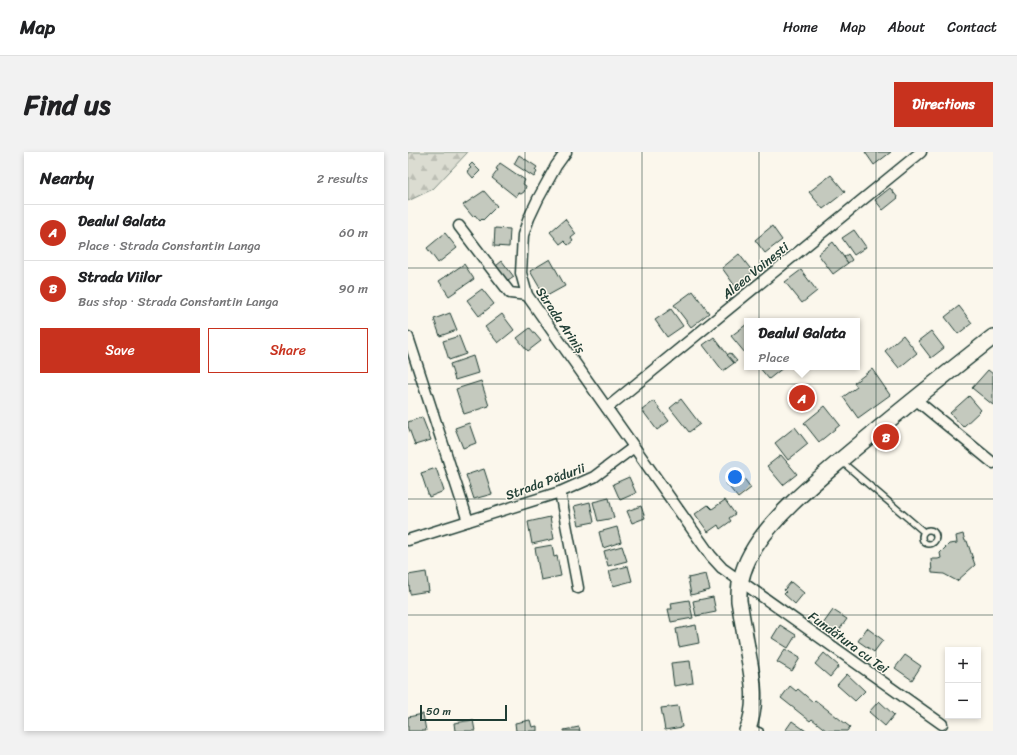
<!DOCTYPE html>
<html lang="en">
<head>
<meta charset="utf-8">
<style>
  :root { --surface:#fff; --page:#f2f2f2; --text:#202124; --muted:#757577; --line:#e0e0e0; --accent:#c8321e }
  body { margin:0; font-family:Sriracha,sans-serif; background:var(--page); color:var(--text) }
  .controls { position:absolute; right:12px; bottom:12px; display:grid; overflow:hidden; border-radius:0px; box-shadow:0 2px 6px #0003 }
  .controls button { width:36px; height:36px; display:grid; place-items:center; padding:0; border:0; border-bottom:1px solid var(--line); background:var(--surface); color:var(--text); font:20px sans-serif }
  .scale { position:absolute; left:12px; bottom:10px; width:87px; box-sizing:border-box; padding-left:4px; border:2px solid #1f3d34; border-top:0; font-size:11px; line-height:14px; white-space:nowrap; color:#1f3d34; -webkit-text-stroke:3px #fbf7ec; paint-order:stroke }
  .you { position:absolute; left:327px; top:325px; width:14px; height:14px; margin:-10px; border:3px solid #fff; border-radius:50%; background:#1a73e8; box-shadow:0 0 0 6px #1a73e833 }
  .badge { display:grid; place-items:center; width:26px; height:26px; border-radius:50%; background:var(--accent); color:#fff; font-size:13px; font-weight:700 }
  .pin { position:absolute; translate:-50% -50%; border:2px solid #fff; box-shadow:0 1px 4px #0006 }
  .popup { position:absolute; left:336px; top:166px; width:116px; height:52px; box-sizing:border-box; display:grid; place-content:center; border-radius:0px; background:var(--surface); filter:drop-shadow(0 1px 3px #0005); font-size:13px; white-space:nowrap; color:var(--muted) }
  .popup b { font-size:15px; color:var(--text) }
  .popup::after { content:''; position:absolute; left:50%; top:100%; margin-left:-8px; border:8px solid transparent; border-top-color:var(--surface) }
  .list { margin:0; padding:0; list-style:none }
  h2 { display:flex; justify-content:space-between; align-items:center; height:52px; margin:0; padding:0 16px; font-size:17px }
  h2 small { font-size:13px; font-weight:400; color:var(--muted) }
  .list li { display:grid; grid-template-columns:26px 1fr auto; gap:12px; align-items:center; box-sizing:border-box; height:56px; padding:0 16px; border-top:1px solid var(--line) }
  .list b { display:block; font-size:15px; white-space:nowrap }
  .list p { margin:0; font-size:13px; white-space:nowrap; color:var(--muted) }
  .list em { font-size:13px; font-style:normal; color:var(--muted) }
  .actions { display:flex; gap:8px; padding:12px 16px }
  .actions a { flex:1; padding:9px 0; border:1px solid var(--accent); border-radius:0px; text-align:center; font-size:14px; color:var(--accent) }
  .actions .main { background:var(--accent); color:#fff }
  .map { position:relative; flex:none; width:585px; height:579px; overflow:hidden; border-radius:0px }
  header { display:flex; align-items:center; gap:24px; box-sizing:border-box; height:56px; padding:0 20px; background:var(--surface); border-bottom:1px solid var(--line) }
  header strong { font-size:19px }
  nav { display:flex; gap:22px; margin-inline-start:auto; font-size:14px }
  .intro { display:flex; align-items:center; justify-content:space-between; box-sizing:border-box; height:96px; padding:0 24px }
  h1 { margin:0; font-size:28px }
  .button { padding:10px 18px; border-radius:0px; background:var(--accent); color:#fff; font-size:14px; font-weight:700 }
  main { display:flex; gap:24px; padding:0 24px }
  aside { flex:1; background:var(--surface); border-radius:0px; box-shadow:0 2px 6px #0003 }
  .map>svg:first-child { display:block }
</style>
</head>
<body>
<header>
<strong>Map</strong>
<nav><a>Home</a><a>Map</a><a>About</a><a>Contact</a></nav>
</header>
<div class="intro"><h1>Find us</h1><a class="button">Directions</a></div>
<main>
<aside>
<h2>Nearby<small>2 results</small></h2>
<ul class="list">
<li><span class="badge">A</span><div><b>Dealul Galata</b><p>Place · Strada Constantin Langa</p></div><em>60 m</em></li>
<li><span class="badge">B</span><div><b>Strada Viilor</b><p>Bus stop · Strada Constantin Langa</p></div><em>90 m</em></li>
</ul>
<div class="actions"><a class="main">Save</a><a>Share</a></div>
</aside>
<div class="map">
<svg width="585" height="579" viewBox="0 0 585 579">
  <defs>
    <pattern id="forest-firs" width="22" height="20" patternUnits="userSpaceOnUse"><rect width="22" height="20" fill="#dbdcd1"/><path d="M5 1l3.5 6h-7zM16 11l3.5 6h-7z" fill="#bcbeb4"/></pattern>
  </defs>
  <rect width="100%" height="100%" fill="#fbf7ec"/>
  <filter id="ink" filterUnits="userSpaceOnUse"><feTurbulence type="fractalNoise" baseFrequency=".025" numOctaves="2"/><feDisplacementMap in="SourceGraphic" scale="8" xChannelSelector="R" yChannelSelector="G"/><feConvolveMatrix kernelMatrix="1 2 1 2 8 2 1 2 1" color-interpolation-filters="sRGB"/></filter>
  <g filter="url(#ink)">
    <!-- forest -->
    <polygon fill="url(#forest-firs)" stroke="#7d8c82" points="0,0 60,0 25,37 0,49"/>
    <!-- building -->
    <g fill="#c4c9be" stroke="#1f3d34">
      <polygon points="457,0 483,0 466,13"/>
      <polygon points="111,3 129,15 127,18 129,20 126,25 106,12"/>
      <polygon points="64,11 72,19 65,26 59,19 63,16 61,14"/>
      <polygon points="92,11 117,28 115,32 118,34 116,40 113,42 110,41 108,45 84,26 90,18 88,17"/>
      <polygon points="423,23 437,40 415,57 401,40"/>
      <polygon points="482,36 490,46 475,58 467,48"/>
      <polygon points="76,39 89,54 75,68 74,67 72,69 67,63 65,65 55,53"/>
      <polygon points="157,67 168,82 163,86 165,89 160,93 156,89 152,92 142,80"/>
      <polygon points="364,74 374,88 357,101 347,88"/>
      <polygon points="87,76 102,77 101,95 86,94"/>
      <polygon points="446,78 458,95 446,103 434,86"/>
      <polygon points="37,81 49,96 30,111 19,96"/>
      <polygon points="425,90 440,111 425,122 410,102"/>
      <polygon points="331,102 345,120 327,134 314,116"/>
      <polygon points="440,102 444,108 440,111 436,105"/>
      <polygon points="142,107 157,134 137,145 122,119"/>
      <polygon points="94,109 106,125 100,129 88,114"/>
      <polygon points="56,112 66,127 41,144 31,129"/>
      <polygon points="393,118 409,139 394,151 377,130"/>
      <polygon points="74,137 86,152 71,164 59,148"/>
      <polygon points="285,139 301,161 283,175 266,153"/>
      <polygon points="551,154 564,171 550,182 537,165"/>
      <polygon points="263,157 275,174 259,185 247,168"/>
      <polygon points="42,161 49,178 32,184 26,167"/>
      <polygon points="94,162 106,178 90,191 77,175"/>
      <polygon points="339,172 339,199 337,201 323,184"/>
      <polygon points="122,176 133,189 120,199 109,186"/>
      <polygon points="523,179 536,196 523,206 510,189"/>
      <polygon points="495,183 509,201 491,216 477,199"/>
      <polygon points="51,184 58,202 41,208 35,189"/>
      <polygon points="306,185 326,211 315,219 295,193"/>
      <polygon points="322,201 329,209 326,211 319,203"/>
      <polygon points="65,204 70,221 47,228 42,212"/>
      <polygon points="351,215 376,215 361,227"/>
      <polygon points="464,217 482,243 450,266 435,245 449,235 446,231"/>
      <polygon points="580,218 585,222 585,253 564,236"/>
      <polygon points="73,229 81,254 56,262 48,237"/>
      <polygon points="561,244 573,258 555,275 542,261"/>
      <polygon points="273,247 292,272 281,280 262,256"/>
      <polygon points="246,249 261,269 249,278 234,258"/>
      <polygon points="417,254 432,273 411,290 396,271"/>
      <polygon points="14,265 23,288 7,293 0,274 0,270"/>
      <polygon points="61,271 68,291 55,296 47,276"/>
      <polygon points="387,275 400,292 380,308 367,291"/>
      <polygon points="373,303 389,322 375,333 359,314"/>
      <polygon points="28,316 36,339 21,345 13,321"/>
      <polygon points="76,317 84,342 66,347 58,323"/>
      <polygon points="332,321 343,336 330,346 318,331"/>
      <polygon points="221,325 228,341 212,348 205,332"/>
      <polygon points="201,346 206,366 190,369 185,350"/>
      <polygon points="317,348 327,362 321,366 323,369 312,377 310,373 300,380 287,362 300,353 304,357"/>
      <polygon points="182,350 186,370 171,373 166,354"/>
      <polygon points="233,354 237,366 224,371 219,359"/>
      <polygon points="142,365 146,387 124,392 120,370"/>
      <polygon points="209,375 213,390 195,396 191,380"/>
      <polygon points="555,382 557,389 559,389 567,413 549,429 536,422 524,421 523,407 530,407 533,406 532,401 541,392 549,391 548,384"/>
      <polygon points="144,393 146,405 149,404 153,424 133,428 127,396"/>
      <polygon points="214,394 219,409 200,414 196,399"/>
      <polygon points="220,414 224,429 205,434 201,419"/>
      <polygon points="18,420 21,439 2,442 0,423"/>
      <polygon points="298,422 302,438 283,443 280,426"/>
      <polygon points="383,430 396,441 387,452 376,442 378,440 376,438"/>
      <polygon points="305,445 308,460 288,464 285,449"/>
      <polygon points="281,448 285,466 263,470 260,457 264,457 263,451"/>
      <polygon points="425,458 439,467 429,481 415,472"/>
      <polygon points="288,473 291,491 271,495 268,477"/>
      <polygon points="372,473 388,483 380,496 364,486"/>
      <polygon points="459,476 475,488 466,500 450,489"/>
      <polygon points="377,497 392,506 384,519 369,510"/>
      <polygon points="416,501 431,514 422,525 407,512"/>
      <polygon points="497,503 513,514 504,528 487,516"/>
      <polygon points="282,509 285,531 266,534 263,511"/>
      <polygon points="439,522 457,539 447,549 429,533"/>
      <polygon points="382,534 388,539 390,537 405,550 407,548 442,575 439,579 419,579 404,567 402,569 373,546"/>
      <polygon points="471,549 486,563 477,574 461,560"/>
      <polygon points="270,554 274,575 257,578 253,556"/>
      <polygon points="15,562 18,579 0,579 0,565"/>
      <polygon points="65,568 67,579 47,579 46,571"/>
      <polygon points="122,568 124,575 129,574 129,579 108,579 107,571"/>
      <polygon points="384,569 398,579 377,579"/>
      <polygon points="171,575 172,579 156,579 156,578"/>
    </g>
    <g fill="none" stroke-linecap="round" stroke-linejoin="round">
      <defs>
        <g id="service">
          <polyline points="433,309 516,380"/>
          <circle cx="521" cy="385" r="7"/>
          <polyline points="342,575 352,579"/>
        </g>
        <g id="minor">
          <polyline points="158,0 148,14 130,47 121,66 115,83 113,121 119,143 303,404 314,416 534,572"/>
          <polyline points="51,74 102,141 119,143"/>
          <polyline points="0,185 60,369"/>
          <polyline points="507,247 585,311"/>
          <polyline points="199,256 513,0"/>
          <polyline points="152,340 170,436"/>
          <polyline points="0,388 152,340 186,325 226,295"/>
        </g>
        <path id="secondary" d="M339 579C350 553 345 527 340 501 337 483 334 466 331 449 330 430 337 411 347 395 367 363 406 331 434 307 484 265 534 225 585 185"/>
      </defs>
      <!-- service casing -->
      <use href="#service" stroke="#1f3d34" stroke-width="8"/>
      <!-- minor casing -->
      <use href="#minor" stroke="#1f3d34" stroke-width="13"/>
      <!-- secondary casing -->
      <use href="#secondary" stroke="#1f3d34" stroke-width="18"/>
      <!-- service -->
      <use href="#service" stroke="#fbf7ec" stroke-width="5"/>
      <!-- minor -->
      <use href="#minor" stroke="#fbf7ec" stroke-width="10"/>
      <!-- secondary -->
      <use href="#secondary" stroke="#fbf7ec" stroke-width="15"/>
    </g>
  </g>
  <!-- grid -->
  <path fill="none" stroke="#1f3d34" stroke-width="1" stroke-opacity="0.55" d="M117 0V579M234 0V579M351 0V579M468 0V579M0 116H585M0 232H585M0 347H585M0 463H585"/>
  <g text-anchor="middle" stroke-width="3" stroke-linejoin="round" paint-order="stroke">
    <!-- street labels -->
    <g font-size="13" fill="#1f3d34" stroke="#fbf7ec">
      <text transform="translate(347 118) rotate(-39)" y="5">Aleea Voinești</text>
      <text transform="translate(153 168) rotate(56)" y="5">Strada Ariniș</text>
      <text transform="translate(137 329) rotate(-20)" y="5">Strada Pădurii</text>
      <text transform="translate(441 490) rotate(36)" y="5">Fundătura cu Tei</text>
    </g>
  </g>
</svg>
<div class="controls">
<button>+</button>
<button>−</button>
</div>
<div class="scale">50 m</div>
<div class="you"></div>
<div class="pin badge" style="left:394px;top:246px">A</div>
<div class="popup"><b>Dealul Galata</b>Place</div>
<div class="pin badge" style="left:478px;top:285px">B</div>
</div>
</main>
</body>
</html>
